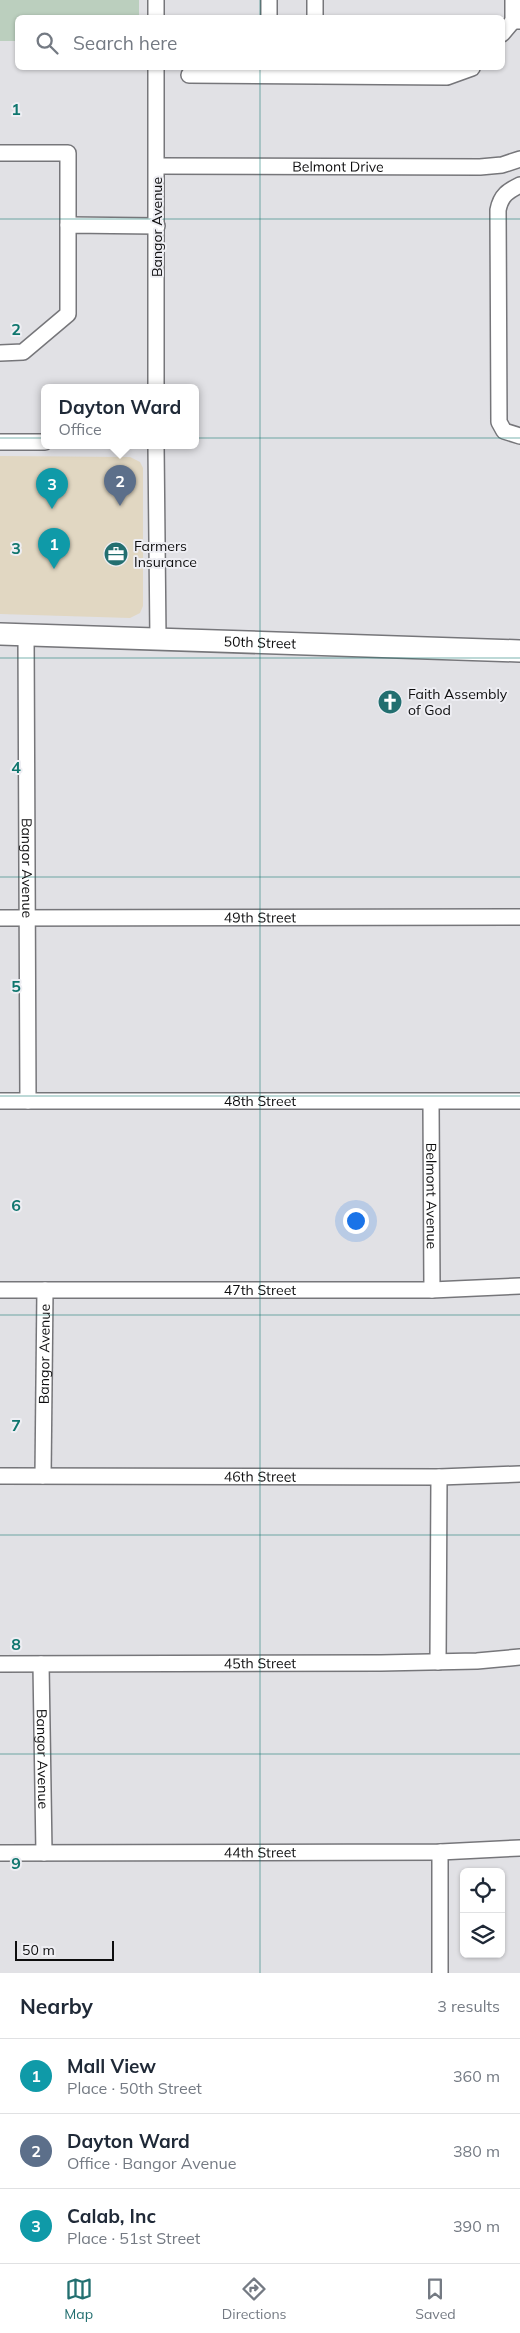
<!DOCTYPE html>
<html lang="en">
<head>
<meta charset="utf-8">
<style>
  :root { --surface:#fff; --page:#f6f6f7; --text:#1f2937; --muted:#747a83; --line:#e0e1e3; --accent:#236f70 }
  body { margin:0; font-family:Mulish,sans-serif; background:var(--page); color:var(--text) }
  .controls { position:absolute; right:15px; bottom:15px; display:grid; overflow:hidden; border-radius:8px; box-shadow:0 1px 4px #0004 }
  .controls button { width:45px; height:45px; display:grid; place-items:center; padding:0; border:0; border-bottom:1px solid var(--line); background:var(--surface); color:var(--text); font:25px sans-serif }
  .scale { position:absolute; left:15px; bottom:12px; width:99px; box-sizing:border-box; padding-left:5px; border:2px solid #0d0d0e; border-top:0; font-size:14px; line-height:18px; white-space:nowrap; color:#0d0d0e; -webkit-text-stroke:4px #eeeef3; paint-order:stroke }
  .you { position:absolute; left:355px; top:1220px; width:18px; height:18px; margin:-12px; border:4px solid #fff; border-radius:50%; background:#1a73e8; box-shadow:0 0 0 8px #1a73e833 }
  .badge { display:grid; place-items:center; width:32px; height:32px; border-radius:50%; background:var(--accent); color:#fff; font-size:16px; font-weight:700 }
  .pin { position:absolute; translate:-50% -41px; filter:drop-shadow(0 1px 2px #0008) }
  .pin::after { content:''; position:absolute; top:26px; width:18px; height:15px; background:inherit; clip-path:polygon(0 0,100% 0,50% 100%) }
  .popup { position:absolute; left:41px; top:384px; width:158px; height:65px; box-sizing:border-box; display:grid; place-content:center; border-radius:8px; background:var(--surface); filter:drop-shadow(0 1px 4px #0005); font-size:16px; white-space:nowrap; color:var(--muted) }
  .popup b { font-size:19px; color:var(--text) }
  .popup::after { content:''; position:absolute; left:50%; top:100%; margin-left:-10px; border:10px solid transparent; border-top-color:var(--surface) }
  .list { margin:0; padding:0; list-style:none }
  h2 { display:flex; justify-content:space-between; align-items:center; height:65px; margin:0; padding:0 20px; font-size:21px }
  h2 small { font-size:16px; font-weight:400; color:var(--muted) }
  .list li { display:grid; grid-template-columns:32px 1fr auto; gap:15px; align-items:center; box-sizing:border-box; height:75px; padding:0 20px; border-top:1px solid var(--line) }
  .list b { display:block; font-size:19px; white-space:nowrap }
  .list p { margin:0; font-size:16px; white-space:nowrap; color:var(--muted) }
  .list em { font-size:16px; font-style:normal; color:var(--muted) }
  .icon { flex:none; width:28px; height:28px; fill:none; stroke:currentColor; stroke-width:2; stroke-linecap:round; stroke-linejoin:round }
  .map { position:relative; flex:none; width:520px; height:1973px; overflow:hidden }
  .search { position:absolute; background:var(--surface); box-shadow:0 1px 4px #0004; left:15px; right:15px; top:15px; height:55px; display:flex; align-items:center; gap:12px; box-sizing:border-box; padding:0 18px; border-radius:8px; color:var(--muted); font-size:19px }
  .sheet { height:290px; background:var(--surface) }
  nav { display:flex; justify-content:space-around; align-items:center; box-sizing:border-box; height:70px; border-top:1px solid var(--line); background:var(--surface); font-size:14px; color:var(--muted) }
  nav a { display:grid; justify-items:center; gap:2px }
  nav .on { color:var(--accent) }
  .map>svg:first-child { display:block }
</style>
</head>
<body>
<div class="map">
<svg width="520" height="1973" viewBox="0 0 520 1973">
  <rect width="100%" height="100%" fill="#e1e1e5"/>
  <!-- commercial -->
  <polygon fill="#e1d7c2" points="0,456 130,457 140,462 143,468 143,606 140,613 130,618 0,614"/>
  <!-- grass -->
  <polygon fill="#bbcfbe" points="0,0 139,0 139,17 18,18 17,41 0,41"/>
  <g fill="none" stroke-linecap="round" stroke-linejoin="round">
    <defs>
      <g id="street">
        <polyline points="156,0 156,18"/>
        <polyline points="269,0 269,18"/>
        <polyline points="513,0 513,21 520,21"/>
        <polyline points="315,18 315,0"/>
        <polyline points="502,34 513,21"/>
        <polyline points="156,68 156,387"/>
        <polyline points="189,75 447,77 472,68"/>
        <polyline points="0,153 68,153 68,225"/>
        <path id="s1" d="M157 166 480 167 502 165 520 159"/>
        <path d="M520 185C508 191 501 195 498 210L499 422 504 431 520 436"/>
        <polyline points="0,353 23,352 68,314 68,225 157,226"/>
        <polyline points="0,442 45,442"/>
        <polyline points="156,445 158,639"/>
        <path id="s2" d="M26 634 28 1101"/>
        <path id="s3" d="M0 918 520 917"/>
        <path id="s4" d="M0 1101H520"/>
        <path id="s5" d="M431 1102 432 1290"/>
        <path id="s6" d="M0 1290H432L520 1286"/>
        <path id="s7" d="M0 1476 439 1477 520 1474"/>
        <path id="s8" d="M43 1476 45 1290"/>
        <polyline points="438,1662 439,1477"/>
        <path id="s9" d="M0 1664 381 1663 477 1661 520 1657"/>
        <path id="s10" d="M41 1664 44 1853"/>
        <polyline points="440,1852 440,1973"/>
        <path id="s11" d="M0 1853 440 1852 520 1848"/>
      </g>
      <g id="secondary">
        <path id="s12" d="M0 634 520 651"/>
      </g>
    </defs>
    <!-- street casing -->
    <use href="#street" stroke="#76767a" stroke-width="18"/>
    <!-- secondary casing -->
    <use href="#secondary" stroke="#76767a" stroke-width="24"/>
    <!-- street -->
    <use href="#street" stroke="#fff" stroke-width="15"/>
    <!-- secondary -->
    <use href="#secondary" stroke="#fff" stroke-width="21"/>
  </g>
  <!-- grid -->
  <path fill="none" stroke="#0f766e" stroke-width="1" stroke-opacity="0.55" d="M260 0V18M260 68V1973M0 219H520M0 438H520M0 658H520M0 877H520M0 1096H520M0 1315H520M0 1535H520M0 1754H520"/>
  <!-- icons -->
  <defs>
    <symbol id="office-disc" viewBox="-11 -11 22 22"><circle r="9.5" fill="#236f70" stroke="#eeeef3"/><path d="M-6-3h4V-5.5h4V-3h4V5H-6ZM-1-4.5V-3h2v-1.5ZM-6 0V1H6V0Z" fill="#fff"/></symbol>
    <symbol id="church-disc" viewBox="-11 -11 22 22"><circle r="9.5" fill="#236f70" stroke="#eeeef3"/><path d="M-1.2-6h2.4v3.5h3.3v2.4h-3.3V6h-2.4V-.1h-3.3v-2.4h3.3Z" fill="#fff"/></symbol>
  </defs>
  <g fill-rule="evenodd">
    <use href="#office-disc" x="102" y="540" width="28" height="28"/>
    <use href="#church-disc" x="376" y="688" width="28" height="28"/>
  </g>
  <g text-anchor="middle" stroke-width="4" stroke-linejoin="round" paint-order="stroke">
    <!-- street labels -->
    <g font-size="14" fill="#0d0d0e" stroke="#eeeef3">
      <text dy="5" stroke="none"><textPath href="#s1" startOffset="181">Belmont Drive</textPath></text>
      <text transform="translate(157 227) rotate(-90)" y="5">Bangor Avenue</text>
      <text dy="5" stroke="none"><textPath href="#s12" startOffset="260">50th Street</textPath></text>
      <text dy="5" stroke="none"><textPath href="#s2" startOffset="234">Bangor Avenue</textPath></text>
      <text dy="5" stroke="none"><textPath href="#s3" startOffset="260">49th Street</textPath></text>
      <text dy="5" stroke="none"><textPath href="#s4" startOffset="260">48th Street</textPath></text>
      <text dy="5" stroke="none"><textPath href="#s5" startOffset="94">Belmont Avenue</textPath></text>
      <text dy="5" stroke="none"><textPath href="#s6" startOffset="260">47th Street</textPath></text>
      <text dy="5" stroke="none"><textPath href="#s8" startOffset="122">Bangor Avenue</textPath></text>
      <text dy="5" stroke="none"><textPath href="#s7" startOffset="260">46th Street</textPath></text>
      <text dy="5" stroke="none"><textPath href="#s9" startOffset="260">45th Street</textPath></text>
      <text dy="5" stroke="none"><textPath href="#s10" startOffset="95">Bangor Avenue</textPath></text>
      <text dy="5" stroke="none"><textPath href="#s11" startOffset="260">44th Street</textPath></text>
    </g>
    <!-- poi labels -->
    <g font-size="14" fill="#0d0d0e" stroke="#eeeef3" text-anchor="start">
      <text x="134" y="551">Farmers<tspan x="134" dy="16">Insurance</tspan></text>
      <text x="408" y="699">Faith Assembly<tspan x="408" dy="16">of God</tspan></text>
    </g>
  </g>
  <g font-size="16" text-anchor="middle" font-weight="bold" fill="#0f766e" stroke="#eeeef3" stroke-width="4" stroke-linejoin="round" paint-order="stroke">
    <text x="16" y="115">1</text>
    <text x="16" y="335">2</text>
    <text x="16" y="554">3</text>
    <text x="16" y="773">4</text>
    <text x="16" y="992">5</text>
    <text x="16" y="1211">6</text>
    <text x="16" y="1431">7</text>
    <text x="16" y="1650">8</text>
    <text x="16" y="1869">9</text>
  </g>
</svg>
<div class="controls">
<button><svg class="icon" aria-label="locate" viewBox="0 0 24 24"><circle cx="12" cy="12" r="6"/><path d="M12 2v4M12 18v4M2 12h4M18 12h4"/></svg></button>
<button><svg class="icon" aria-label="layers" viewBox="0 0 24 24"><path d="M12 4l9 5-9 5-9-5zM3 14l9 5 9-5"/></svg></button>
</div>
<div class="scale">50 m</div>
<div class="you"></div>
<div class="pin badge" style="left:54px;top:569px;background:#0f9aa8">1</div>
<div class="pin badge" style="left:120px;top:506px;background:#5c6f8a">2</div>
<div class="popup"><b>Dayton Ward</b>Office</div>
<div class="pin badge" style="left:52px;top:509px;background:#0f9aa8">3</div>
<div class="search"><svg class="icon" aria-label="search" viewBox="0 0 24 24"><circle cx="10" cy="10" r="6"/><path d="M15 15l6 6"/></svg>Search here</div>
</div>
<section class="sheet">
<h2>Nearby<small>3 results</small></h2>
<ul class="list">
<li><span class="badge" style="background:#0f9aa8">1</span><div><b>Mall View</b><p>Place · 50th Street</p></div><em>360 m</em></li>
<li><span class="badge" style="background:#5c6f8a">2</span><div><b>Dayton Ward</b><p>Office · Bangor Avenue</p></div><em>380 m</em></li>
<li><span class="badge" style="background:#0f9aa8">3</span><div><b>Calab, Inc</b><p>Place · 51st Street</p></div><em>390 m</em></li>
</ul>
</section>
<nav>
<a class="on"><svg class="icon" aria-label="map" viewBox="0 0 24 24"><path d="M3 6l6-2 6 2 6-2v14l-6 2-6-2-6 2zM9 4v14M15 6v14"/></svg>Map</a>
<a><svg class="icon" aria-label="directions" viewBox="0 0 24 24"><path d="M12 3l9 9-9 9-9-9zM9 14v-3h6M13 9l2 2-2 2"/></svg>Directions</a>
<a><svg class="icon" aria-label="saved" viewBox="0 0 24 24"><path d="M7 4h10v16l-5-4-5 4z"/></svg>Saved</a>
</nav>
</body>
</html>
